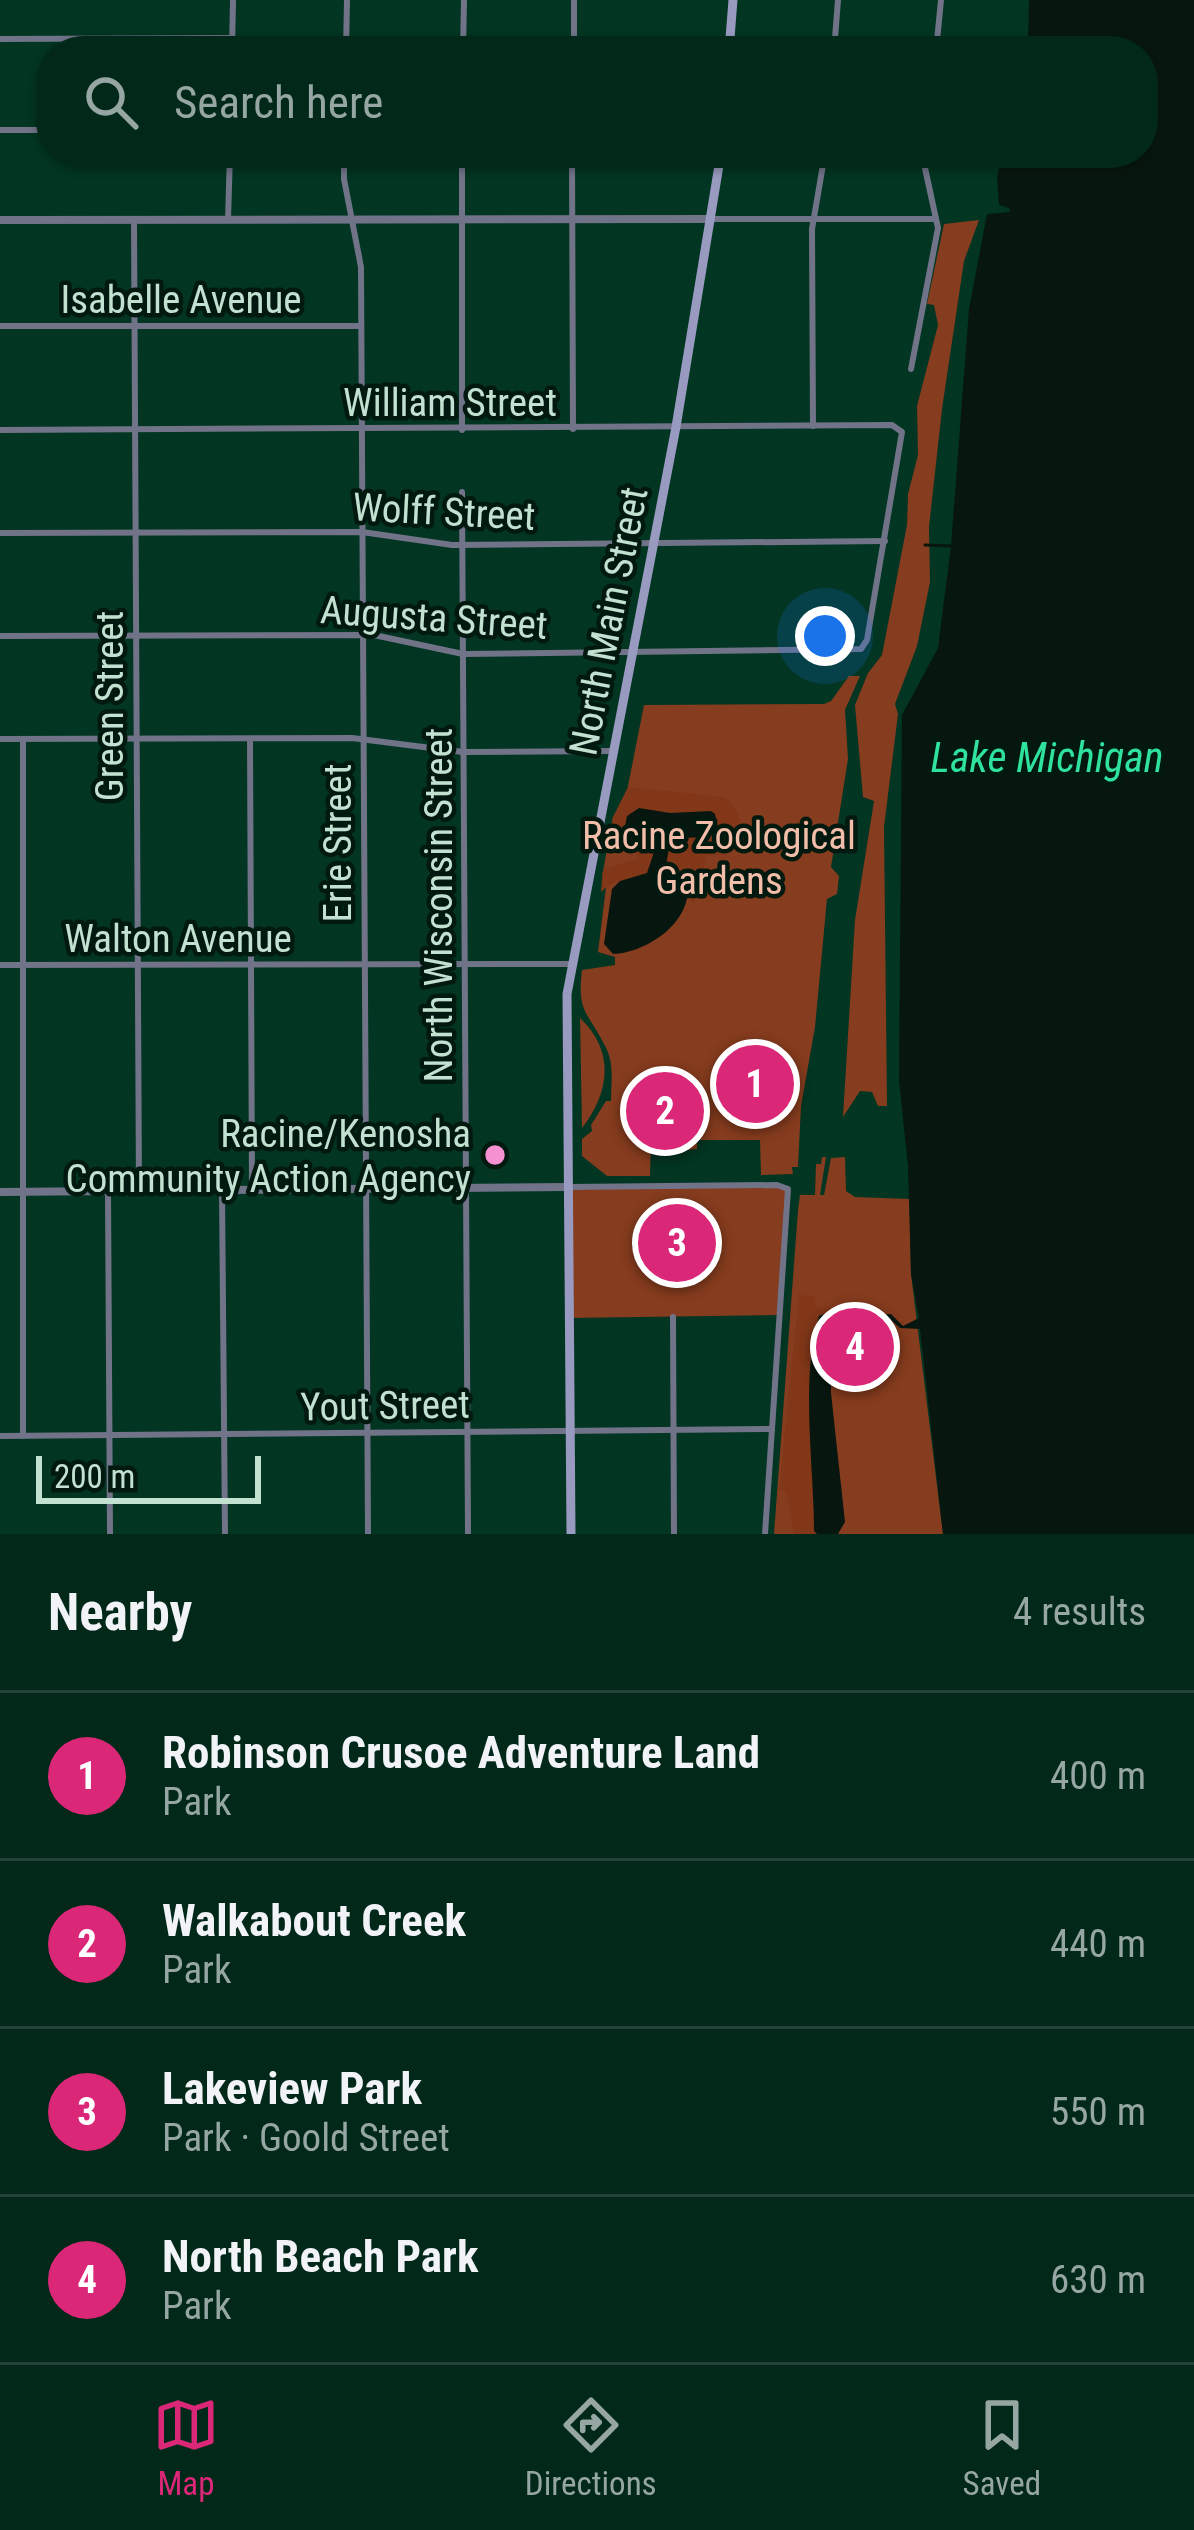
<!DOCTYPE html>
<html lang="en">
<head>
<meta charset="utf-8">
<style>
  :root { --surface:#02281a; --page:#103427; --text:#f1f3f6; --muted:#96a6a2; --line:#234439; --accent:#db2777 }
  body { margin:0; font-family:"Roboto Condensed",sans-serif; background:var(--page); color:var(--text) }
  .scale { position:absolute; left:36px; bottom:30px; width:225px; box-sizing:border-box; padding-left:12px; border:6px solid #c3e1d1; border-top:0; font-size:33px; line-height:42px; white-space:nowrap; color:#c3e1d1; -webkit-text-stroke:9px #02190f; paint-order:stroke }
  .you { position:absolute; left:825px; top:636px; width:42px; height:42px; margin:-30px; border:9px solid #fff; border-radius:50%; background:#1a73e8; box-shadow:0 0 0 18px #1a73e833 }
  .badge { display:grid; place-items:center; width:78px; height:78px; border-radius:50%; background:var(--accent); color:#fff; font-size:39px; font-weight:700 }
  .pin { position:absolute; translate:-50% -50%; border:6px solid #fff; box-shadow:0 3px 12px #0006 }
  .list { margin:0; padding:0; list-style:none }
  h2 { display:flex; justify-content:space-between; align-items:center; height:156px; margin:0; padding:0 48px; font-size:51px }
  h2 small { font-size:39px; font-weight:400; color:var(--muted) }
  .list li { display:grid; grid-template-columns:78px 1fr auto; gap:36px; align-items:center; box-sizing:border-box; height:168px; padding:0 48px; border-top:3px solid var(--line) }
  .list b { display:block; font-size:45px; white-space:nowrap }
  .list p { margin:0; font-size:39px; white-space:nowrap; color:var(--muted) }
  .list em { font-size:39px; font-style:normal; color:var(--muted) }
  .icon { flex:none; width:66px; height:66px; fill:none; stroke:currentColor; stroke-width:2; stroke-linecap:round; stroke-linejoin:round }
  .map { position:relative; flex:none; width:1194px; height:1534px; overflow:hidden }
  .search { position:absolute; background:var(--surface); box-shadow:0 3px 9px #0004; left:36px; right:36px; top:36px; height:132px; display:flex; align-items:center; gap:30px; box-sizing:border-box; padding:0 42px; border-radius:48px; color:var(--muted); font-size:45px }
  .sheet { height:828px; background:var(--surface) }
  nav { display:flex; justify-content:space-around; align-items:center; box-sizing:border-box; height:168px; border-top:3px solid var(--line); background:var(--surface); font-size:33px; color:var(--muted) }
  nav a { display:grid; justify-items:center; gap:6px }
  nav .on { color:var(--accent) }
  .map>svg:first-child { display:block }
</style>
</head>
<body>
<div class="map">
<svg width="1194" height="1534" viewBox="0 0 1194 1534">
  <rect width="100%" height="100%" fill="#023522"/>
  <!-- green -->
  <g fill="#863c1e">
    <polygon points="979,220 964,261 942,409 929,527 930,582 917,646 895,704 898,714 884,827 887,1106 878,1106 872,1092 860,1091 843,1117 855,920 874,801 863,797 855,705 868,673 882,655 907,525 908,494 918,455 917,406 938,325 934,305 927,304 944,224"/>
    <path d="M849 676H860L845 710 848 759 831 867 839 876 837 894 827 899 815 1027 801 1106 798 1167H792L793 1174 761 1175 760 1140H697V1149L685 1150 684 1140 651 1141 650 1176H607L582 1156V1139L592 1131 591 1125 606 1101H611C611 1081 615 1063 604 1044 587 1011 577 1012 582 970L615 965V957L598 952 607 879 602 877 613 817 626 796 644 705 824 704 831 701Z"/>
    <path d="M580 1018C615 1051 610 1092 582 1128Z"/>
    <polygon points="822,1157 826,1157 820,1195 824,1195 831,1158 845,1157 846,1191 855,1197 910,1199 911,1274 943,1534 774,1534 798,1210 800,1195 815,1195 816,1164 821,1164"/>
    <polygon points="568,1187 786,1187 779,1315 569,1318"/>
  </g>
  <!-- forest -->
  <g fill="#813718">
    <path d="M628 787 723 797C746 810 744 838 725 855H707L693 904 688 896C658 884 628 867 601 892L603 870 639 858 628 843 609 838 613 817Z"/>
    <polygon points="799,1295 814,1296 817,1308 849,1308 855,1314 819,1316 813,1341 813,1512 817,1534 794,1534 786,1491 779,1490"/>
  </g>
  <!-- water -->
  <g fill="#07170f">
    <path d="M1029 0H1194V1534H943L920 1329 900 1328 890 1319 831 1336V1393L845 1522 838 1534H817L814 1531C814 1465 800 1378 819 1316L830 1312 837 1316 850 1312 858 1316 891 1314 903 1326 919 1318 911 1274 908 1167 899 1079 902 715 938 648 951 546 969 309 987 214 1010 212 1009 208 999 205 997 178 1001 161H1020L1021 157 1013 153H1143V51L1028 49Z"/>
    <path d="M639 808 670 813 711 811 715 814 718 828 710 837 679 838 670 843 666 865 687 883C694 921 647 953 613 954L604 944 612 889 620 881 647 873 654 852 652 843 631 835 625 826 627 816Z"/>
  </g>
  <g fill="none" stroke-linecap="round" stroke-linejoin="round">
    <!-- stream -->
    <polyline stroke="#07170f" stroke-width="3" points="925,545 951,546"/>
    <!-- minor -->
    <g stroke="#717389" stroke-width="6">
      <polyline points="0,39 232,38"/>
      <polyline points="232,51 233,0"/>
      <polyline points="346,51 347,0"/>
      <polyline points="463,51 464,0"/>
      <polyline points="574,51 574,0"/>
      <polyline points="834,51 838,0"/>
      <polyline points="936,51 941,0"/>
      <polyline points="0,130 51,130"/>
      <polyline points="344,153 344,179 361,267 368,1534"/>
      <polyline points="572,153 573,429"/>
      <polyline points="713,219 936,219"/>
      <polyline points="134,220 139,1191"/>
      <polyline points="228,220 230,153"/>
      <polyline points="0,326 361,326"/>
      <polyline points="911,369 938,228 925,168 926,153"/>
      <polyline points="813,426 812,229 825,153"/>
      <polyline points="0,430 892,425 902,432 867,640 861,649 463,654 374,635 0,636"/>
      <polyline points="462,430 462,153"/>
      <polyline points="462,492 468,1534"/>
      <polyline points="0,533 362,532 452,545 885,541"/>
      <polyline points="0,739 352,738 463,752 613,751"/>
      <polyline points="250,739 252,1190"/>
      <polyline points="0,965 572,964"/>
      <polyline points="568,1187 777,1185 788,1189 765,1534"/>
      <polyline points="108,1191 110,1534"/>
      <polyline points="222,1191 225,1534"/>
      <polyline points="673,1317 674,1534"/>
      <polyline points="0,1436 772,1429"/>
      <polyline points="23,1436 23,739"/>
    </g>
    <!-- tertiary -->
    <g stroke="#717389" stroke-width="8">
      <polyline points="0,220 712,219"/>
      <polyline points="0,1192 568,1187"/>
    </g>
    <!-- secondary -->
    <g stroke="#989abf" stroke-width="9">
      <polyline points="729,51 733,0"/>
      <polyline points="571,1534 567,994 676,427 721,153"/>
    </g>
  </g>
  <!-- markers -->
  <circle fill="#f591d1" stroke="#02190f" stroke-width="4.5" cx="495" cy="1155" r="12"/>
  <g text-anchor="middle" stroke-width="9" stroke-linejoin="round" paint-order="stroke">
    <!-- street labels -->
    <g font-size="39" fill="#c3e1d1" stroke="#02190f">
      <text x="181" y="313">Isabelle Avenue</text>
      <text x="450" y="416">William Street</text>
      <text transform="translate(444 511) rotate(3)" y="14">Wolff Street</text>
      <text transform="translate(434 617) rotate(4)" y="14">Augusta Street</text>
      <text transform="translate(608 621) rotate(-79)" y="14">North Main Street</text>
      <text transform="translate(109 706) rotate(-90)" y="14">Green Street</text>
      <text transform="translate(337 843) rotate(-90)" y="14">Erie Street</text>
      <text transform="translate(438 905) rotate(-90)" y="14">North Wisconsin Street</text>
      <text x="178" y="952">Walton Avenue</text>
      <text transform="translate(385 1405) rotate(-1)" y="14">Yout Street</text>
    </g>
    <!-- park labels -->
    <g font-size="39" fill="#f2bda9" stroke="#02190f">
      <text x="719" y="849">Racine Zoological<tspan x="719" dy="45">Gardens</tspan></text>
    </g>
    <!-- poi labels -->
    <g font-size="39" fill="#c3e1d1" stroke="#02190f" text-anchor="end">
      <text x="471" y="1147">Racine/Kenosha<tspan x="471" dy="45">Community Action Agency</tspan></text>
    </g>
    <!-- water labels -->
    <g font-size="42" font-style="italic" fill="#2fe29e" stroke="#02190f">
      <text x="1047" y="772">Lake Michigan</text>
    </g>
  </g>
</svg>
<div class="scale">200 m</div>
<div class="you"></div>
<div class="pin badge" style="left:755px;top:1084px">1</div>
<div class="pin badge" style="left:665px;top:1111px">2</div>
<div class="pin badge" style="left:677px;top:1243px">3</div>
<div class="pin badge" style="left:855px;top:1347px">4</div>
<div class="search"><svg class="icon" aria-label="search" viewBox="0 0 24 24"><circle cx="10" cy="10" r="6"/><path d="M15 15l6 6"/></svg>Search here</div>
</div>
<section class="sheet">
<h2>Nearby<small>4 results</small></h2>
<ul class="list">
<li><span class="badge">1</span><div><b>Robinson Crusoe Adventure Land</b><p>Park</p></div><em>400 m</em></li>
<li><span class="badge">2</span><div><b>Walkabout Creek</b><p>Park</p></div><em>440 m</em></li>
<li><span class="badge">3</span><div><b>Lakeview Park</b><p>Park · Goold Street</p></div><em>550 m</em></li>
<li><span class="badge">4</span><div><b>North Beach Park</b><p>Park</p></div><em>630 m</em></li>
</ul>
</section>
<nav>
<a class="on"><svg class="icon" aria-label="map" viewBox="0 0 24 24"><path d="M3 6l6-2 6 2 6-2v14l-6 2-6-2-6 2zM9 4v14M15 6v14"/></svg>Map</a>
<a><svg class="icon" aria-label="directions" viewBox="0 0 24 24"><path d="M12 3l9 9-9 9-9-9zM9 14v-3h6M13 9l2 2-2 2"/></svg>Directions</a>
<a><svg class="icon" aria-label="saved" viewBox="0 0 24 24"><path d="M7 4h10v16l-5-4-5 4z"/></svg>Saved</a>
</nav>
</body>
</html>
